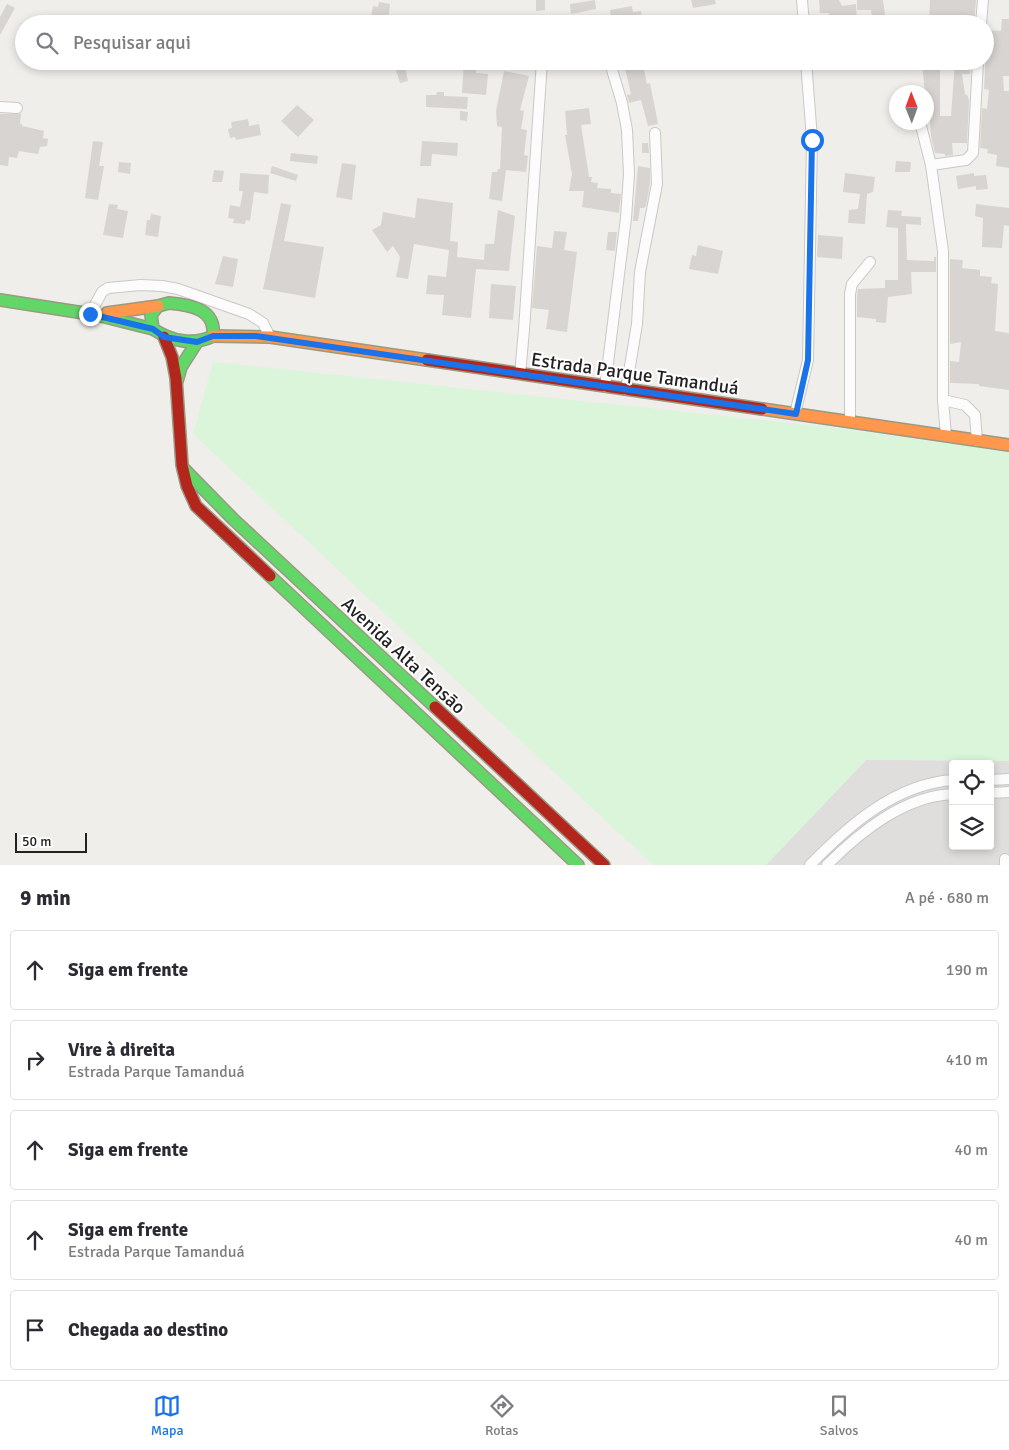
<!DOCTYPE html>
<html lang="pt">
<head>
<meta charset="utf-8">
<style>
  :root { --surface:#fff; --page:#f7f7f7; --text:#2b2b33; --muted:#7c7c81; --line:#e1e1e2; --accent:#1a73e8 }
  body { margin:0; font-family:Signika,sans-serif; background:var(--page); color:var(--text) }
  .controls { position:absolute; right:15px; bottom:15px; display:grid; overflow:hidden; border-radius:5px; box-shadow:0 2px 8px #0003 }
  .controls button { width:45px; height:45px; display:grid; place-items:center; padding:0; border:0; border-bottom:1px solid var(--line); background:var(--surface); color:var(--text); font:25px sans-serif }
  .compass { position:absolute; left:889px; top:85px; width:45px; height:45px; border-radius:50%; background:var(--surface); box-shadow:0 2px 8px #0003; rotate:359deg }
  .scale { position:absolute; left:15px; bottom:12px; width:72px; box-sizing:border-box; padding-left:5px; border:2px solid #222; border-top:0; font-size:14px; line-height:18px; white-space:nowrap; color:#222; -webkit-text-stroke:4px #fff; paint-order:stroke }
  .stop { position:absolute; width:15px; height:15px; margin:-11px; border:4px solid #1a73e8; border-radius:50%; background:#fff }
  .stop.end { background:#1a73e8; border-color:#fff; box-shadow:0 1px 5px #0008 }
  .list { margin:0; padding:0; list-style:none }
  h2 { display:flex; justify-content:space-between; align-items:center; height:65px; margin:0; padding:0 20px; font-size:21px }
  h2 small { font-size:16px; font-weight:400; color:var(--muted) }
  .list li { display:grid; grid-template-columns:32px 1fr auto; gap:15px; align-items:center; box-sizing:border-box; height:80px; margin:0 10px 10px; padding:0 10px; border:1px solid var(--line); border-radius:5px }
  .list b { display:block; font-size:19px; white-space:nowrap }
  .list p { margin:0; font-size:16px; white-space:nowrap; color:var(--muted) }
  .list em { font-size:16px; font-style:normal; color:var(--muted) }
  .icon { flex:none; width:28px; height:28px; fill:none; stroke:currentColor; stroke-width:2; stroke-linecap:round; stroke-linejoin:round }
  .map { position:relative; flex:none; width:1009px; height:865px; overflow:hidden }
  .search { position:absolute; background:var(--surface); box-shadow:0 2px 8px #0003; left:15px; right:15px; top:15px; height:55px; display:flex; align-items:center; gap:12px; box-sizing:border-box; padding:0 18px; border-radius:28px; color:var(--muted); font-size:19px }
  .sheet { height:515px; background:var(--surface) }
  nav { display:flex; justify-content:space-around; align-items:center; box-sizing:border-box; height:70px; border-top:1px solid var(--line); background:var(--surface); font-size:14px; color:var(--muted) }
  nav a { display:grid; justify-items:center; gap:2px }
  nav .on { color:var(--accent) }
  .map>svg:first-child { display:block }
</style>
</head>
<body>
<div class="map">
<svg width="1009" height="865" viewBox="0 0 1009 865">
  <rect width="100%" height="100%" fill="#f0eeeb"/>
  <!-- residential -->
  <path fill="#dfdedc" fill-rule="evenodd" d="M1009 759V865H766L866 760ZM953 764H990V846H953Z"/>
  <!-- park -->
  <polygon fill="#daf5da" points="213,362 829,427 1009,452 1009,761 866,760 766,865 653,865 193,434"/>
  <!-- building -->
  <g fill="#d7d4d2">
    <polygon points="536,0 545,0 545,10 536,11"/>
    <polygon points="595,0 596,9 571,14 570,4"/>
    <polygon points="691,0 715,0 716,4 693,8"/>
    <polygon points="819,0 839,0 842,6 856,4 857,24 830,24 829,13 820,13"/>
    <polygon points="857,0 883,0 885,15 872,17 871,10 857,10"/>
    <polygon points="930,0 976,0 974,24 929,24"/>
    <polygon points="379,2 390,4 388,24 370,24 373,6 378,7"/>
    <polygon points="7,4 15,8 0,35 0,17"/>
    <polygon points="632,6 633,12 641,11 642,24 612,24 610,10"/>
    <polygon points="1002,19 1009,19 1009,76 1003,76 1004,91 1009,91 1009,168 996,166 997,155 987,153 988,149 980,148 982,108 987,109 989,90 984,89 987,30 1001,31"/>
    <polygon points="464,61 477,61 476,73 488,74 486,95 462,93"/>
    <polygon points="642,61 647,84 650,83 658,124 648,126 641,100 629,103 627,95 631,94 624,64"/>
    <polygon points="819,61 860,61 860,68 820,69"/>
    <polygon points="922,61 932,61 933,66 940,66 940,116 951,116 955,61 971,61 970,74 962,74 965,94 968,96 969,102 967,143 952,143 953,155 945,156 945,154 935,153 931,136 929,106 926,106"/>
    <polygon points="405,67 408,81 400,83 396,70"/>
    <polygon points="504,71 529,76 520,110 524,111 521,129 527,130 524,155 528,156 526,172 506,170 502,201 489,199 492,172 497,172 498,169 500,169 502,127 497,126 496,111"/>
    <polygon points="437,92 444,92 444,96 468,97 467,109 426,107 426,95 436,95"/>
    <polygon points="297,105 314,120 298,137 281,121"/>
    <polygon points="589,108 591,124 581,125 589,177 592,177 591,182 598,183 597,188 611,189 611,193 621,194 619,213 582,207 584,191 569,191 572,174 565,135 567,135 565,111"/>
    <polygon points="460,111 468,112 467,121 460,120"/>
    <polygon points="0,114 21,114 20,124 22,124 22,126 44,131 43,138 48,139 47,146 40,147 38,154 19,151 17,158 9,157 8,166 0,165"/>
    <polygon points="248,119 249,126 259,124 261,135 236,140 235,137 230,138 228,129 232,128 231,122"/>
    <polygon points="93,141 103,142 99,166 104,166 98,200 85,198"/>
    <polygon points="422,141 458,143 457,156 432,154 431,166 420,166"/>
    <polygon points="642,143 648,143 649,153 642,153"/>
    <polygon points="291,153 318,156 317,164 290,161"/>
    <polygon points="896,161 911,162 910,172 895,172"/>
    <polygon points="119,162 131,163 130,174 118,172"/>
    <polygon points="342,163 356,165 352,200 336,197"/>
    <polygon points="272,166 298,175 296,181 270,173"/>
    <polygon points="638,166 650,168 650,183 646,206 644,208 640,208 638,221 633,221"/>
    <polygon points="214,170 224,171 222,182 212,182"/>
    <polygon points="240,173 269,175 268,194 254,192 250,221 246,220 245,224 233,223 234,219 228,218 230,205 240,207 243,191 239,191"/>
    <polygon points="845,173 875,177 873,192 867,194 865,224 848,223 849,210 858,209 860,194 843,192"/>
    <polygon points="974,173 974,176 986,175 988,189 976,190 976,186 958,189 956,176"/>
    <polygon points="417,198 453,203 450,241 458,242 457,257 484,260 485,244 494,244 498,210 515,216 509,271 476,269 471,318 442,315 444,295 426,294 428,275 446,277 449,250 414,244 408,279 396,277 400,257 393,246 387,252 372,230 381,225 383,212 415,218"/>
    <polygon points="281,203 291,205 284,241 324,247 315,298 263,289"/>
    <polygon points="109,204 118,205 117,209 128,211 123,238 103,235"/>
    <polygon points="976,204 1009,208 1009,226 1004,225 1002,248 982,247 983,218 975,216"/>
    <polygon points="888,210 902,211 901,216 921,217 921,225 906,224 907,260 934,261 934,257 936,257 936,272 911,272 912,294 888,297 886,323 876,322 876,319 857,317 857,295 858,289 885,288 885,280 898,280 898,228 886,227"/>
    <polygon points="151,214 161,216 158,237 145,235 147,220 150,220"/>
    <polygon points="554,231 567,232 564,250 577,252 567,332 546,329 549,310 532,308 537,246 552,248"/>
    <polygon points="608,232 617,232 615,251 606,250"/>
    <polygon points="818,235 843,237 842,259 817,257"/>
    <polygon points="698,245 723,251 718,274 689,269 692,255 696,256"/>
    <polygon points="223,256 238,259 233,287 215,284"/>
    <polygon points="950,259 963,260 962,268 980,270 980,276 992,277 991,283 998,284 995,331 1009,333 1009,390 979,386 979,384 950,383 950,361 959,362 961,342 950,344"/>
    <polygon points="491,284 516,286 513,320 489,318"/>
  </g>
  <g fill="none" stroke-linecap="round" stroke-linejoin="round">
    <defs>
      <g id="street">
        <polyline points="802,0 804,24"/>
        <polyline points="981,24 983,0"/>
        <polyline points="0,107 17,108"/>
        <polyline points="920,122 931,165 943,251 943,400 946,436"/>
        <polyline points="931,165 966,160 973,153 978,61"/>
        <polyline points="90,314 102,292 108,288 141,285 162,286 178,289 249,314 263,323 270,337"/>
        <polyline points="520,374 524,330 542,61"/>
        <polyline points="605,387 626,218 629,174 627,130 622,103 610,63"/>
        <polyline points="626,390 637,324 640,272 657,184 655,133"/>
        <polyline points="943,400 965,405 975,415 977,441"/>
        <polyline points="795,414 808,360 812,139 806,61"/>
        <polyline points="850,422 850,294 852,284 870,262"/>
        <polyline points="990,780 1009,779"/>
        <polyline points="990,793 1009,792"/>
        <polyline points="1005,859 1005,865"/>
        <path d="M810 865C848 826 895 784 953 780"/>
        <path d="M827 865C860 832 904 796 953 794"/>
      </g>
      <g id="fast">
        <polyline points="0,300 97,315 153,329"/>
        <path d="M169 303C191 305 216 309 213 336 193 346 171 341 153 329L151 315 158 306Z"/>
        <polyline points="177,381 181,367 197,342"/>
        <polyline points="183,468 233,519 435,707"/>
        <polyline points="270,576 578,865"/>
      </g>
      <g id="slow">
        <polyline points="107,313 158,306"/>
        <polyline points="213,336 270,337 427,360"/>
        <polyline points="762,409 1009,445"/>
      </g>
      <g id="jam">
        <polyline points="164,337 172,357 176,378 182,465 187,486 196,506 270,576"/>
        <polyline points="427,360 762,409"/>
        <polyline points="435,707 604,865"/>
      </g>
    </defs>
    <!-- street casing -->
    <use href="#street" stroke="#c9c8c7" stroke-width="12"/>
    <!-- fast casing -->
    <use href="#fast" stroke="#999a82" stroke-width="14"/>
    <!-- slow casing -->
    <use href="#slow" stroke="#999a82" stroke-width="14"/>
    <!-- jam casing -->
    <use href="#jam" stroke="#999a82" stroke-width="14"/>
    <!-- street -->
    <use href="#street" stroke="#fdfcfc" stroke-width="10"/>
    <!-- fast -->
    <use href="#fast" stroke="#63d668" stroke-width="11"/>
    <!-- slow -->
    <use href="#slow" stroke="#ff974d" stroke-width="11"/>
    <!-- jam -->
    <use href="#jam" stroke="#b3261e" stroke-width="11"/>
  </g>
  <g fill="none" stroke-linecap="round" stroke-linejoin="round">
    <!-- route -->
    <polyline stroke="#1a73e8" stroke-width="6" points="90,314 153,329 164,337 197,342 213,336 256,336 796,414 808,360 812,140"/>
  </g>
  <g text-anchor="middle" stroke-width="4" stroke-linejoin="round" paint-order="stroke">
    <!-- street labels -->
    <g font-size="19" fill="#222" stroke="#fff">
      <text transform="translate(635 373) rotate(8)" y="7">Estrada Parque Tamanduá</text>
      <text transform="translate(404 655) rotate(43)" y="7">Avenida Alta Tensāo</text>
    </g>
  </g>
</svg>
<div class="controls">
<button><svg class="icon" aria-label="locate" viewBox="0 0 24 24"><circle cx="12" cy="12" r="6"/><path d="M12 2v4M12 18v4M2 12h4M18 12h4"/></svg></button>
<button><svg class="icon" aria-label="layers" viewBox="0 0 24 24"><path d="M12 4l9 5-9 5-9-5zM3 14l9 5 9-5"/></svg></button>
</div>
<svg class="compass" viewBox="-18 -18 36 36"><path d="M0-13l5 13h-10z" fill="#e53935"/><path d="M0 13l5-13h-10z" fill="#7c7c81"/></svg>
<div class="scale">50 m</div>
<div class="stop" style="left:812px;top:140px"></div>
<div class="stop end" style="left:90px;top:314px"></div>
<div class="search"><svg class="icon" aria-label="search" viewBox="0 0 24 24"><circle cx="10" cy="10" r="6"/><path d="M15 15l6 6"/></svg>Pesquisar aqui</div>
</div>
<section class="sheet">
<h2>9 min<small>A pé · 680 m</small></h2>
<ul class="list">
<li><svg class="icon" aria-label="ahead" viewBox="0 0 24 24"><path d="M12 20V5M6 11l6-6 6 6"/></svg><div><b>Siga em frente</b></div><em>190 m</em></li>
<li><svg class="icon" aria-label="right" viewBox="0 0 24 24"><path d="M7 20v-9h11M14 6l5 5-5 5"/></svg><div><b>Vire à direita</b><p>Estrada Parque Tamanduá</p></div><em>410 m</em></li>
<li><svg class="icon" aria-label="ahead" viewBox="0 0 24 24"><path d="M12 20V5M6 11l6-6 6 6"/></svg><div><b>Siga em frente</b></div><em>40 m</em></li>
<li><svg class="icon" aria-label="ahead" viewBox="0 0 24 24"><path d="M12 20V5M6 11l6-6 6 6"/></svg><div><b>Siga em frente</b><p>Estrada Parque Tamanduá</p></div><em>40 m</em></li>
<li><svg class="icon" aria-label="arrive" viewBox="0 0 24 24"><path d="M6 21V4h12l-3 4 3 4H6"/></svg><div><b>Chegada ao destino</b></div></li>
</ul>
</section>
<nav>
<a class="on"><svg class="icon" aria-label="map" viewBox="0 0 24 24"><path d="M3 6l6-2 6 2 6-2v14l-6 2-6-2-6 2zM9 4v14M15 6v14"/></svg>Mapa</a>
<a><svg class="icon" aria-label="directions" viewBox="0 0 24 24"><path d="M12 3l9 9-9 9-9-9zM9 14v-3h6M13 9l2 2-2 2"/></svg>Rotas</a>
<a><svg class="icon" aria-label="saved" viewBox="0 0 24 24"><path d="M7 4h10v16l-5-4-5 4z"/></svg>Salvos</a>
</nav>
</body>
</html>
